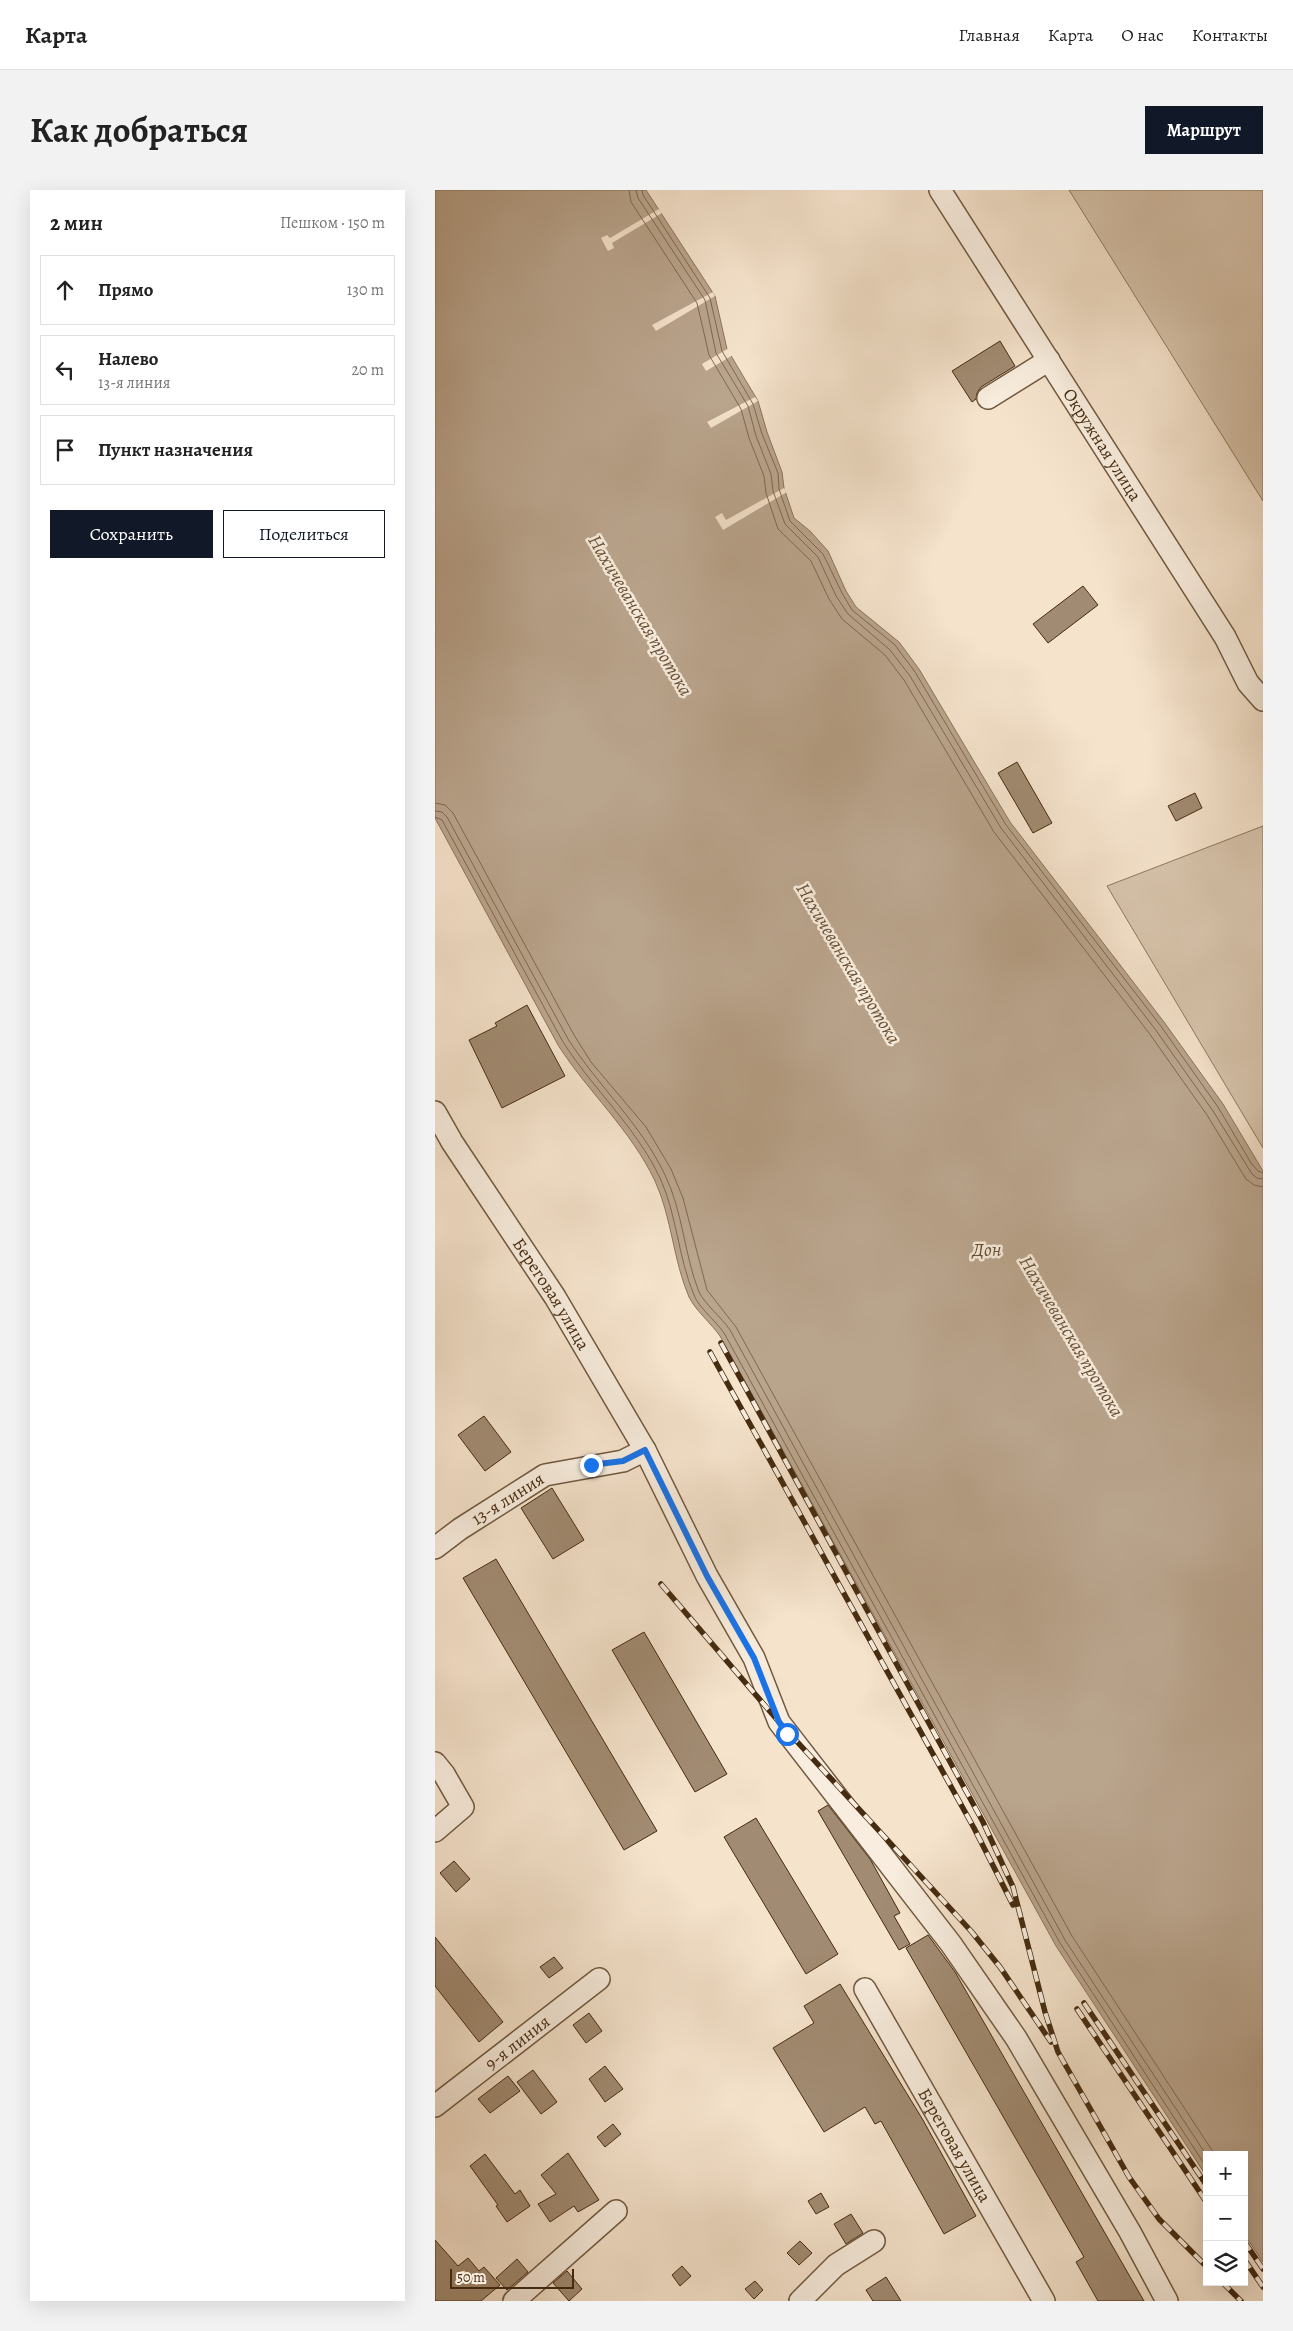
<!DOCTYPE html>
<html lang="ru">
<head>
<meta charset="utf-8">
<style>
  :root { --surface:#fff; --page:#f2f2f2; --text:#222; --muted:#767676; --line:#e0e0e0; --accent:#111827 }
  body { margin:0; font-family:Alegreya,serif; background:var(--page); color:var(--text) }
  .controls { position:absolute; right:15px; bottom:15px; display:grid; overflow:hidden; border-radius:0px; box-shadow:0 5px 20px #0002 }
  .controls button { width:45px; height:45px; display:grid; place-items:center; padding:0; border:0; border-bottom:1px solid var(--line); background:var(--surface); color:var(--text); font:25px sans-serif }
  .scale { position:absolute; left:15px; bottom:12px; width:124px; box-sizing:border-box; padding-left:5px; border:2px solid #452b10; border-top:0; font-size:14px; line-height:18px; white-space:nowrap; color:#452b10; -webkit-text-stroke:4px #f8edde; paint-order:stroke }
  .stop { position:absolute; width:15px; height:15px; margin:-11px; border:4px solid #1a73e8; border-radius:50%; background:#fff }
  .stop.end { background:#1a73e8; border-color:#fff; box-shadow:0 1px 5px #0008 }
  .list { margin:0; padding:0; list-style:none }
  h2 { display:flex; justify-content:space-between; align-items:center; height:65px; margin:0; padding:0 20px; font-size:21px }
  h2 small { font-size:16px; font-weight:400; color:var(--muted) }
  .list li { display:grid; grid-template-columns:32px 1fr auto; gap:15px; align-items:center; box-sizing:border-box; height:70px; margin:0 10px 10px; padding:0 10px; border:1px solid var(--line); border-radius:0px }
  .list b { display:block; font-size:19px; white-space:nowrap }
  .list p { margin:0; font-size:16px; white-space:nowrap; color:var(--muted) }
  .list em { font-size:16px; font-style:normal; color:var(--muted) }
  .actions { display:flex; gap:10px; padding:15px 20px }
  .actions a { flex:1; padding:11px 0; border:1px solid var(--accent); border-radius:0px; text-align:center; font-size:18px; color:var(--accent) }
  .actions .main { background:var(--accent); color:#fff }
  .icon { flex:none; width:28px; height:28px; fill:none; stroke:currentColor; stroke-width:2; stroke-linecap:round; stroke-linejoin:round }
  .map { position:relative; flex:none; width:828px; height:2111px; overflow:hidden; border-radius:0px }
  header { display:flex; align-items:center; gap:30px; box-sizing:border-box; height:70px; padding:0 25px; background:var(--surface); border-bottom:1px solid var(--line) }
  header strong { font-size:24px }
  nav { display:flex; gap:28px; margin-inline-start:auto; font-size:18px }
  .intro { display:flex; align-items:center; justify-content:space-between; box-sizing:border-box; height:120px; padding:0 30px }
  h1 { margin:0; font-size:35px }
  .button { padding:12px 22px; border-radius:0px; background:var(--accent); color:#fff; font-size:18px; font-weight:700 }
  main { display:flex; gap:30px; padding:0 30px }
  aside { flex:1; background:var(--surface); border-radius:0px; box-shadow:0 5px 20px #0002 }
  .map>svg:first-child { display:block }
</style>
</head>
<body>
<header>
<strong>Карта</strong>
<nav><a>Главная</a><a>Карта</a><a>О нас</a><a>Контакты</a></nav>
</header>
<div class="intro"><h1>Как добраться</h1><a class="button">Маршрут</a></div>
<main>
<aside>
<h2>2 мин<small>Пешком · 150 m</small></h2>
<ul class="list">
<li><svg class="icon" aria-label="ahead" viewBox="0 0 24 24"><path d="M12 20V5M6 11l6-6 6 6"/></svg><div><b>Прямо</b></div><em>130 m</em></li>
<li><svg class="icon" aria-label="left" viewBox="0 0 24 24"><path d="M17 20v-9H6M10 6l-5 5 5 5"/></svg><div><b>Налево</b><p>13-я линия</p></div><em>20 m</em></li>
<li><svg class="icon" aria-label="arrive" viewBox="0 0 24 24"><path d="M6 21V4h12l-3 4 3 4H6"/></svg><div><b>Пункт назначения</b></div></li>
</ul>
<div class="actions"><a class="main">Сохранить</a><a>Поделиться</a></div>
</aside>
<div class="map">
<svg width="828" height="2111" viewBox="0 0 828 2111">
  <rect width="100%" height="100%" fill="#f5e3cc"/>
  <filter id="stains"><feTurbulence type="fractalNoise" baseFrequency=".004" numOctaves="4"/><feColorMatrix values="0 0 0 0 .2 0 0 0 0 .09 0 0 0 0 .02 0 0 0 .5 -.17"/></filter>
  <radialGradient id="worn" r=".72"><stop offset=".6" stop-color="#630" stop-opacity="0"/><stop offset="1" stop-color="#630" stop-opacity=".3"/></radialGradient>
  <!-- green -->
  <g fill="#d7c4ac" stroke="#8e785e">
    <polygon points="634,0 828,0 828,311"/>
    <polygon points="828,636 828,958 672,696"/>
  </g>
  <!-- water -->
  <path fill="#b9a48c" stroke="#8b745a" d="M0 0H211L280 106 292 159 323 211 332 242 347 282 349 298 359 328 375 341 393 361 411 401 421 417 464 452 484 479 575 632 729 832 788 914 828 981V2072L809 2044V1965H772V1987L621 1756 285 1146C276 1133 261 1121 254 1107 238 1070 237 1028 220 991 196 940 153 902 123 855L0 628Z"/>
  <!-- pier -->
  <g fill="#f5e3cc">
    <polygon points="224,19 227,23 177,53 179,58 173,61 166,48 172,45 175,48"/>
    <polygon points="278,102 280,106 221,141 217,135"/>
    <polygon points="294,158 298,165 271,181 267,174"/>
    <polygon points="320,207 323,211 276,238 272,232"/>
    <polygon points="349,298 352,302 288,340 280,327 287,323 291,330"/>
  </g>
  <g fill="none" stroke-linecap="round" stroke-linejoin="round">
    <!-- shore -->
    <g stroke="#7f684e" stroke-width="1">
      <polyline points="194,0 196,12 262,113 274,165 306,219 314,248 329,286 331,303 343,339 376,371 394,409 407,429 450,465 469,490 559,642 714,843 772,925 811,989 819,995 828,997"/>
      <polyline points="201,0 203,8 270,110 281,163 313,216 321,246 336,284 338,301 350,334 383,367 401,406 413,424 455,460 475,486 566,638 720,839 778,921 817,984 822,988 828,989"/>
      <polyline points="207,0 208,5 275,108 287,161 318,214 327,244 343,283 344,299 355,331 388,364 407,403 417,420 460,455 480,482 571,635 725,835 783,917 816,973 823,981 828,983"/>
      <polyline points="0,613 10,615 18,623 139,845 156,872 211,937 236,979 248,1008 272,1100 301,1137 637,1746 780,1965"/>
      <path d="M0 621 7 622 12 627 133 849C163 896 206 934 230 985 248 1022 249 1064 264 1102 269 1113 287 1128 295 1140L630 1750 772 1966"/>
      <path d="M0 627 7 630 128 852C158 899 201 937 225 988 242 1025 243 1067 259 1105 264 1118 281 1131 289 1143L625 1753 772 1978"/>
    </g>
  </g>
  <!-- building -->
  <g fill="#a18b72" stroke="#452b10">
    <polygon points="565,151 580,176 546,197 542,203 541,209 537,212 517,181"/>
    <polygon points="648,396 663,415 613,453 598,434"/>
    <polygon points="582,572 617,633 598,643 563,583"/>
    <polygon points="760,603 767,618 741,631 733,616"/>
    <polygon points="92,815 130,886 67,918 34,850 62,836 60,833"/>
    <polygon points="49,1226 76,1262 50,1281 23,1245"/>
    <polygon points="117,1298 149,1350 118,1369 86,1318"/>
    <polygon points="61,1369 222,1641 189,1660 28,1388"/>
    <polygon points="209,1442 292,1584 260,1602 177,1460"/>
    <polygon points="393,1615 435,1669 465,1723 459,1726 475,1754 464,1760 383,1621"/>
    <polygon points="321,1628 403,1764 371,1784 289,1647"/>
    <polygon points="19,1671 35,1689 21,1702 5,1683"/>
    <polygon points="493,1745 520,1782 709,2111 663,2111 641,2072 649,2067 471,1758"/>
    <polygon points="0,1747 68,1832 44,1852 0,1796"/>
    <polygon points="119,1767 128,1778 114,1788 105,1777"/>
    <polygon points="405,1794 488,1930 541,2026 509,2044 446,1931 440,1934 430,1917 389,1942 338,1858 379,1833 369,1816"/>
    <polygon points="154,1823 167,1841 151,1853 138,1835"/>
    <polygon points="170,1876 188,1899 170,1912 154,1889"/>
    <polygon points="98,1880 122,1912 106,1924 82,1892"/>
    <polygon points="73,1886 85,1901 55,1923 43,1909"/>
    <polygon points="178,1934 186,1944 170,1957 162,1947"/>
    <polygon points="133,1963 164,2010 143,2022 139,2016 115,2032 103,2014 121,2004 106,1985"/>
    <polygon points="50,1964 80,2004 85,2000 95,2016 72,2032 61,2016 63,2015 35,1976"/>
    <polygon points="386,2003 394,2017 381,2024 373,2011"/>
    <polygon points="416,2024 428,2043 411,2054 399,2034"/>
    <polygon points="0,2050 23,2076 33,2068 44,2081 49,2077 65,2095 46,2111 0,2111"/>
    <polygon points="365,2051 377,2063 364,2075 352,2063"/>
    <polygon points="82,2069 93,2082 72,2100 61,2088"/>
    <polygon points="247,2076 256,2086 245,2096 237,2085"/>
    <polygon points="132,2081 147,2099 134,2111 118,2093"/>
    <polygon points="451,2087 466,2111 438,2111 431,2100"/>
    <polygon points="320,2091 328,2100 319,2109 310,2099"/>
  </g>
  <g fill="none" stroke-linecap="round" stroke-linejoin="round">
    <defs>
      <g id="minor">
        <path id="s1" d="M505 0 790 447 813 493 828 510"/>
        <polyline points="553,208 614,170"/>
        <path id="s2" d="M0 922 17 952 120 1107 210 1260 272 1386 319 1468 344 1532 516 1754 581 1848 695 2042 732 2111"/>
        <path id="s3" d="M0 1358 25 1339 110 1285 188 1271 210 1260"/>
        <polyline points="0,1573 9,1584 28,1617 0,1641"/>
        <path id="s4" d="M430 1799 609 2111"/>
        <path id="s5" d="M0 1916 164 1789"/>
        <polyline points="79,2111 181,2021"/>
        <polyline points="365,2111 401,2075 439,2051"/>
      </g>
    </defs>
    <!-- minor casing -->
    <use href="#minor" stroke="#71593f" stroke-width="24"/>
    <!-- minor -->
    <use href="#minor" stroke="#f8edde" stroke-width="21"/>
    <defs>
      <g id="rail">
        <polyline points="286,1153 548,1632 578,1697 610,1822 623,1862 694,1987 724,2029 772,2077"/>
        <polyline points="275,1162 539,1638 578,1715"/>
        <polyline points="226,1394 344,1532 536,1741 565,1777 616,1852"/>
        <polyline points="649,1813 772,1996"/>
        <polyline points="642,1819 772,2013"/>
        <polyline points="809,2051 828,2079"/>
        <polyline points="809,2069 828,2097"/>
        <polyline points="787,2092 806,2111"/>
      </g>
    </defs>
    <!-- rail casing -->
    <use href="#rail" stroke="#452b10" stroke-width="5.5"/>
    <!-- rail -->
    <use href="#rail" stroke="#f8edde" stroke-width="4" stroke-dasharray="11" stroke-linecap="butt"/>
  </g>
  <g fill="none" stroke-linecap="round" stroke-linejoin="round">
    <!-- route -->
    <polyline stroke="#1a73e8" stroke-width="6" points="156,1275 188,1271 210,1260 272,1386 319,1468 344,1532 352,1544"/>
  </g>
  <g text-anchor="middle" stroke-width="5" stroke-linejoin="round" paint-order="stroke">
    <!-- street labels -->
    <g font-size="18" fill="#452b10" stroke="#f8edde">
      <text dy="6" stroke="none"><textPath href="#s1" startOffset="302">Окружная улица</textPath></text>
      <text dy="6" stroke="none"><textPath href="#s2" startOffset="216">Береговая улица</textPath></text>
      <text dy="6" stroke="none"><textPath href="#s3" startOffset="88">13-я линия</textPath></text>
      <text dy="6" stroke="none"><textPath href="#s5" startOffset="104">9-я линия</textPath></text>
      <text dy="6" stroke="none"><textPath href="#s4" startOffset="180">Береговая улица</textPath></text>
    </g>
    <!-- water labels -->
    <g font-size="19" font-style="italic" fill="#684f35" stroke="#f8edde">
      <text transform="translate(206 425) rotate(59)" y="7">Нахичеванская протока</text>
      <text transform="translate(414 773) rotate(59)" y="7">Нахичеванская протока</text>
      <text x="552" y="1066">Дон</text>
      <text transform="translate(637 1146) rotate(59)" y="7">Нахичеванская протока</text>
    </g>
  </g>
  <rect width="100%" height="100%" filter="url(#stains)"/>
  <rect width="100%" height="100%" fill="url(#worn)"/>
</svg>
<div class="controls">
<button>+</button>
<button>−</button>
<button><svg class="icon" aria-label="layers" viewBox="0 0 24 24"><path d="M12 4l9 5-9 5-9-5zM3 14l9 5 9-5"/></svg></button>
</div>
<div class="scale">50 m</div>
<div class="stop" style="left:352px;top:1544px"></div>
<div class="stop end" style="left:156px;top:1275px"></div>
</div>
</main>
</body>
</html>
